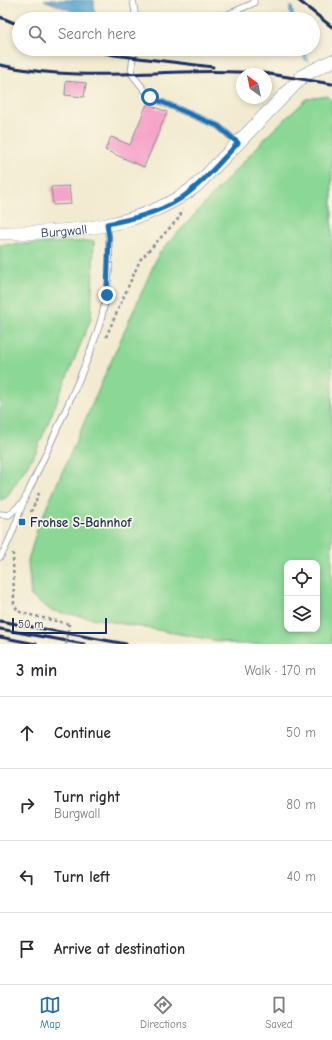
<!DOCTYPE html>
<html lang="en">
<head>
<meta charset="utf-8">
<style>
  :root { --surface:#fff; --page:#f7f7f7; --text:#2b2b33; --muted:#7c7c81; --line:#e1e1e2; --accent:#1f6fb2 }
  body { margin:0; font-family:"Comic Neue",sans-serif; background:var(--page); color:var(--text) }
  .controls { position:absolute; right:12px; bottom:12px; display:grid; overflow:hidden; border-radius:8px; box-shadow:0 2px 6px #0003 }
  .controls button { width:36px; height:36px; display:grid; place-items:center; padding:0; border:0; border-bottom:1px solid var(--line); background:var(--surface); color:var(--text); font:20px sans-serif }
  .compass { position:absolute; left:236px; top:68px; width:36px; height:36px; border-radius:50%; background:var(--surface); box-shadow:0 2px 6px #0003; rotate:327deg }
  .scale { position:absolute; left:12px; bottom:10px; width:95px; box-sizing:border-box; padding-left:4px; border:2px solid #1b2f5e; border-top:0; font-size:11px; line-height:14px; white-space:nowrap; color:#1b2f5e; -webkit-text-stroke:3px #fcf5e5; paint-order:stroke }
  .stop { position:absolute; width:12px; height:12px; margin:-9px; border:3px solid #1f6fb2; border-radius:50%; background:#fff }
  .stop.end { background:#1f6fb2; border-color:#fff; box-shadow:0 1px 4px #0008 }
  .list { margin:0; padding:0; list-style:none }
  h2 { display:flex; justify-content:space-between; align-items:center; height:52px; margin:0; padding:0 16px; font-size:17px }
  h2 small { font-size:13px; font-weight:400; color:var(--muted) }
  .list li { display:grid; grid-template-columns:26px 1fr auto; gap:12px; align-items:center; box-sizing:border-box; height:72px; padding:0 16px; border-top:1px solid var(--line) }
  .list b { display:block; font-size:15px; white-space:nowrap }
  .list p { margin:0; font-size:13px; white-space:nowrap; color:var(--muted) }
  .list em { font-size:13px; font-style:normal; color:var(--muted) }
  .icon { flex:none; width:22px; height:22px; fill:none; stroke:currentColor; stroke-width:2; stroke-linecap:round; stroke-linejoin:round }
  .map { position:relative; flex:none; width:332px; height:644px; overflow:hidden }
  .search { position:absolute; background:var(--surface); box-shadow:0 2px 6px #0003; left:12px; right:12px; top:12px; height:44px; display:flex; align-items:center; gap:10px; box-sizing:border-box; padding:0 14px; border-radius:22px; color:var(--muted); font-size:15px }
  .sheet { height:340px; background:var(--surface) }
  nav { display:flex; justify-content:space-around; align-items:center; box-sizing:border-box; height:56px; border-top:1px solid var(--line); background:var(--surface); font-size:11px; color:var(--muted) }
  nav a { display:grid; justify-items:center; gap:2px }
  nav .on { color:var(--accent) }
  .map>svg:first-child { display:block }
</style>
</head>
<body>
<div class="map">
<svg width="332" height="644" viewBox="0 0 332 644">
  <rect width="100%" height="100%" fill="#fcf5e5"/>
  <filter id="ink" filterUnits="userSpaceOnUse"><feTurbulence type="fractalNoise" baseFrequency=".025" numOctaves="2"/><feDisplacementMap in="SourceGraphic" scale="8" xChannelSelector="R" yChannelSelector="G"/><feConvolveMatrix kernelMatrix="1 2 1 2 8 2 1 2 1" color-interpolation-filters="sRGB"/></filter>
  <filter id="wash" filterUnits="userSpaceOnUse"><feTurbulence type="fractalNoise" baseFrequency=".012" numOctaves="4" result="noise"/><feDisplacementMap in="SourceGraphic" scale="16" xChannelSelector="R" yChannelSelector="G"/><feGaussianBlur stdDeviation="0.9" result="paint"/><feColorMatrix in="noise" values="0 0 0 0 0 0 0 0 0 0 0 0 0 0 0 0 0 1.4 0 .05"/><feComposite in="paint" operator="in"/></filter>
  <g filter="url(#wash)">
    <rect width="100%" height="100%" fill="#f2ebd1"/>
    <!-- green -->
    <g fill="#8bd795" stroke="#53837a" fill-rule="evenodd">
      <path d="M328 96 332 100V644H235L52 611 31 596 28 561 37 529 159 253 271 132 307 99ZM287 563H317V629H287Z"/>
      <polygon points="94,241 91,319 36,452 6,498 0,500 0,245"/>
    </g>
    <!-- water -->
    <polygon fill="#56a4cf" stroke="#386a96" points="44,0 94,0 95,19 92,19"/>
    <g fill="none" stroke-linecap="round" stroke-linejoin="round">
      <!-- stream -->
      <g stroke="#56a4cf" stroke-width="4">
        <polyline points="291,8 292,19"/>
        <polyline points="300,49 307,60"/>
      </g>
    </g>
    <g id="blocks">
      <!-- building -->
      <g fill="#f5a3c8">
        <polygon points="66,81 86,83 84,97 65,95"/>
        <polygon points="147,104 167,112 144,167 105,150 111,137 130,145"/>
        <polygon points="69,186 71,204 53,205 51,187"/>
      </g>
    </g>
  </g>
  <g filter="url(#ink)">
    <use href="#blocks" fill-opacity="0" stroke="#868d98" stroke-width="1"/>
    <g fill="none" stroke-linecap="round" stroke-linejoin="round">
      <defs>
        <g id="service">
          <polyline points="133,0 136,19"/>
          <polyline points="136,18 226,15 254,3 254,0"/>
          <polyline points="134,49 131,73 150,97 218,126 238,143"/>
          <polyline points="0,514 9,515 23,502"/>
          <path d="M0 557C13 538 17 516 26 496 41 465 55 434 69 402 96 342 117 292 107 224"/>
        </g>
        <g id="tertiary">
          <path id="s1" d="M0 233C68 233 142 229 197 185L304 75 332 61"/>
        </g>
      </defs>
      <!-- service casing -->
      <use href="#service" stroke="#868d98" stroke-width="7"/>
      <!-- tertiary casing -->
      <use href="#tertiary" stroke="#868d98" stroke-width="14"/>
      <!-- path -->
      <g stroke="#868d98" stroke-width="2.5" stroke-dasharray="3 3" stroke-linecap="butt">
        <polyline points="106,337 140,260 178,219 183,210"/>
        <polyline points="31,512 39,493"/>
        <polyline points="13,553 14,603 17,610 22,613 69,624"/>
      </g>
      <!-- service -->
      <use href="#service" stroke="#fff" stroke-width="5.5"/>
      <!-- tertiary -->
      <use href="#tertiary" stroke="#fff" stroke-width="13"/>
      <!-- rail -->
      <g stroke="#1b2f5e" stroke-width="3">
        <polyline points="298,0 332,27"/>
        <polyline points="0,17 19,25"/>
        <polyline points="85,49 114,55 213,67"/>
        <path d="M0 65C89 85 179 65 269 74"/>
        <polyline points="263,73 332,84"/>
        <polyline points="0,621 126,644"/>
        <polyline points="0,629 84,644"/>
        <polyline points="0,637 36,644"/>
      </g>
      <!-- path-bridge -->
      <polyline stroke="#868d98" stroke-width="2.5" stroke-dasharray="3 3" stroke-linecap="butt" points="66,644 69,624"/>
    </g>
  </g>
  <g fill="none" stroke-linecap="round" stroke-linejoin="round" filter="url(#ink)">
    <!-- route -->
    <path stroke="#1f6fb2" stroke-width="5" d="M107 295 109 237 107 224C132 219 158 213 180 199 202 184 220 162 238 143L218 126 150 97"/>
  </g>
  <!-- markers -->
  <rect fill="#1f6fb2" stroke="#fcf5e5" stroke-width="1.5" x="18" y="518" width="8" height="8" rx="2"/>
  <g text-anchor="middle" stroke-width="3.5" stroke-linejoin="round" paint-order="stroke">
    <!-- street labels -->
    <g font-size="13" fill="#1b2f5e" stroke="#fcf5e5">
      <text dy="5" stroke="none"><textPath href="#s1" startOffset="64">Burgwall</textPath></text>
    </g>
    <!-- poi labels -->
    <g font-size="13" font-weight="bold" fill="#1b2f5e" stroke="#fcf5e5" text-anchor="start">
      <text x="30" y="527">Frohse S-Bahnhof</text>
    </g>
  </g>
</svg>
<div class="controls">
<button><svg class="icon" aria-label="locate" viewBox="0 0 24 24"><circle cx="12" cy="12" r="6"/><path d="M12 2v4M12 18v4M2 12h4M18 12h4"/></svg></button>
<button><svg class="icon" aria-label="layers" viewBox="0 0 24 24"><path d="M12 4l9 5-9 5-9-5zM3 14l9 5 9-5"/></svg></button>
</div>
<svg class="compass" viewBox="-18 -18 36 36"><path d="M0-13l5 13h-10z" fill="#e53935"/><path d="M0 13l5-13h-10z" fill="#7c7c81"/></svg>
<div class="scale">50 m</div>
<div class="stop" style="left:150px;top:97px"></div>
<div class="stop end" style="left:107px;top:295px"></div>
<div class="search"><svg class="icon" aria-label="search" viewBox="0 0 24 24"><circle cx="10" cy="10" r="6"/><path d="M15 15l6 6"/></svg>Search here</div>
</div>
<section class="sheet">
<h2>3 min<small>Walk · 170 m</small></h2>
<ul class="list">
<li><svg class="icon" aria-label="ahead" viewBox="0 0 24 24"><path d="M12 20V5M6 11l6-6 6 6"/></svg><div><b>Continue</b></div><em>50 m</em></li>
<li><svg class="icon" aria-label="right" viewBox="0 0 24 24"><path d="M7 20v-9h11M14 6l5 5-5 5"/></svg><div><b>Turn right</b><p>Burgwall</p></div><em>80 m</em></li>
<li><svg class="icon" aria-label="left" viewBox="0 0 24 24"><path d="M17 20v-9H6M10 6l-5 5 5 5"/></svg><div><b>Turn left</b></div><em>40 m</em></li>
<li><svg class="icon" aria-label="arrive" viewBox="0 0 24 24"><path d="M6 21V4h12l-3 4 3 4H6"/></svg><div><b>Arrive at destination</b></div></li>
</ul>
</section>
<nav>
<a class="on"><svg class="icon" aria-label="map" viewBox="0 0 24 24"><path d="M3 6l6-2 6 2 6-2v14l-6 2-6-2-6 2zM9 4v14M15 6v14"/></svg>Map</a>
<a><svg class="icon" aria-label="directions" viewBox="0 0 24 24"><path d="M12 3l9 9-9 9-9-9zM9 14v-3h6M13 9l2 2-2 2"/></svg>Directions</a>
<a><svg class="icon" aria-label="saved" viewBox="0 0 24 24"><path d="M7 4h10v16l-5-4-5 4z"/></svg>Saved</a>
</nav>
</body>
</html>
